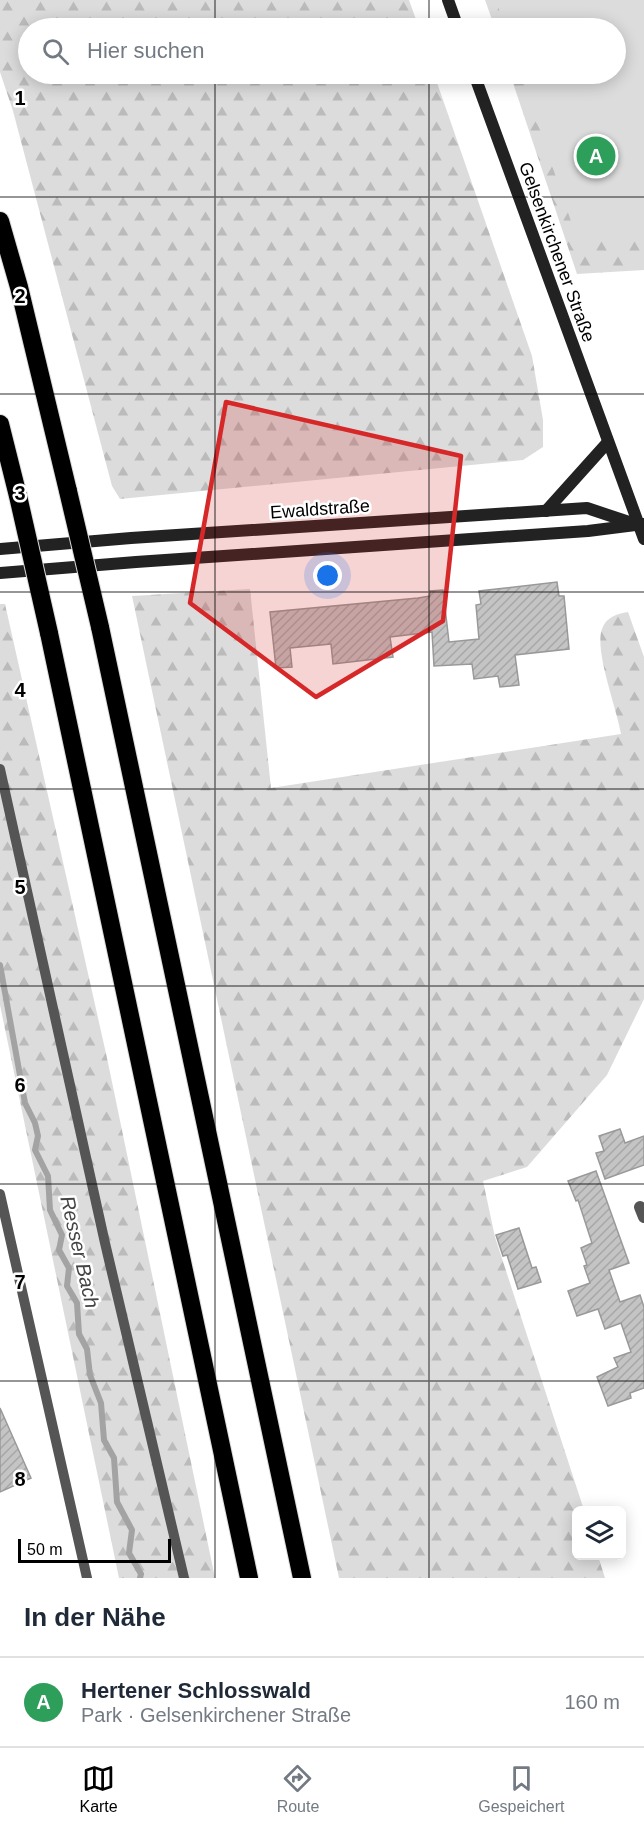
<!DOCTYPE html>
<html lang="de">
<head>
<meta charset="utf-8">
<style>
  :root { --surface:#fff; --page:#f6f6f7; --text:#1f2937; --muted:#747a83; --line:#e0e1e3; --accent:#000 }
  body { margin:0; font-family:Arial,sans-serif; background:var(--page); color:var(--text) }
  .controls { position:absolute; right:18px; bottom:18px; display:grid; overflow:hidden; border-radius:9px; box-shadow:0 3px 15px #0003 }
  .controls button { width:54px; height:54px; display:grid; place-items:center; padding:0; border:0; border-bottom:2px solid var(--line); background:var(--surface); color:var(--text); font:30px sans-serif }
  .scale { position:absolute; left:18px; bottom:15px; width:153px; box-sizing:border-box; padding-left:6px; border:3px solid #000; border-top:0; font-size:16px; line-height:21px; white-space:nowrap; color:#000; -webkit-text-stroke:4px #fff; paint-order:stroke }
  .you { position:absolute; left:328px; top:576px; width:21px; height:21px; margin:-15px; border:4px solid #fff; border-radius:50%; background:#1a73e8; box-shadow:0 0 0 9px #1a73e833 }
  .badge { display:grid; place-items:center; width:39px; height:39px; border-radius:50%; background:var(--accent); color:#fff; font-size:20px; font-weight:700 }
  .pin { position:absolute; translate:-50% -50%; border:3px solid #fff; box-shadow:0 2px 6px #0006 }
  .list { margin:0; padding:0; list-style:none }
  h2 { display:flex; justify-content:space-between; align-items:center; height:78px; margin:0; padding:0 24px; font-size:26px }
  h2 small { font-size:20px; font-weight:400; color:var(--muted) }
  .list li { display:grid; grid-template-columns:39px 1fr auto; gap:18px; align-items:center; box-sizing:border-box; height:90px; padding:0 24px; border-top:2px solid var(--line) }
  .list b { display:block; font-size:22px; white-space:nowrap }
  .list p { margin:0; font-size:20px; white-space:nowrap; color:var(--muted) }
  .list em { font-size:20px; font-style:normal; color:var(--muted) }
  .icon { flex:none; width:33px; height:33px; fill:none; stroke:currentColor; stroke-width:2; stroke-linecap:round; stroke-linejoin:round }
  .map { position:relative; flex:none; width:644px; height:1578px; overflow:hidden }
  .search { position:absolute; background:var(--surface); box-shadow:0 3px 15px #0003; left:18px; right:18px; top:18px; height:66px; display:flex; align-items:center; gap:15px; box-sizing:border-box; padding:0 21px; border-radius:33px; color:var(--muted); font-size:22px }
  .sheet { height:168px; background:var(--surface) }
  nav { display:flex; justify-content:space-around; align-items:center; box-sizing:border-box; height:84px; border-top:2px solid var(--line); background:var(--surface); font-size:16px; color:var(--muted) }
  nav a { display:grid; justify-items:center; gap:3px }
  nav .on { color:var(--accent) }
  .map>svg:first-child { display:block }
</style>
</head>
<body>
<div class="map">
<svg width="644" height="1578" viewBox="0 0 644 1578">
  <defs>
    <pattern id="forest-firs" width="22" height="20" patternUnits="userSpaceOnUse" patternTransform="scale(1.5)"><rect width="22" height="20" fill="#dcdcdc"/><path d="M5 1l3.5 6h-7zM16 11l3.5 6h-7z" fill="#bbb"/></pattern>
    <pattern id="building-hatch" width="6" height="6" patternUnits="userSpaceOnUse" patternTransform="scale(1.5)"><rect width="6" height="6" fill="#c4c4c4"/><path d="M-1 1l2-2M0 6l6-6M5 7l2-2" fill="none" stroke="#a7a7a7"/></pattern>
  </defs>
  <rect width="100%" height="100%" fill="#fff"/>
  <!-- forest -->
  <g fill="url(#forest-firs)">
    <polygon points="0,0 409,0 419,28 28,28 28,74 434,74 532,356 543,420 543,447 523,460 120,499 112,486 13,111 0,72"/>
    <polygon points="485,0 644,0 644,270 577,274 510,74 616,74 616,28 495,28"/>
    <path d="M250 589 271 788 621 734C617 709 594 650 602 629 606 617 617 614 628 612L644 657V999L607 1075 527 1167 483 1181 495 1237 584 1510H576V1556H598L605 1578H339L132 596Z"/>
    <polygon points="0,604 5,604 107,1058 215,1578 119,1578 0,1005"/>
  </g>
  <!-- park -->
  <polygon fill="#dcdcdc" points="496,0 644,0 644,238 578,242 521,74 616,74 616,28 505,28"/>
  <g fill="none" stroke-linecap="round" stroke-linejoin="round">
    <!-- stream -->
    <polyline stroke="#a3a3a3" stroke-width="6" points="0,965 25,1103 35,1123 38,1136 35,1150 48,1176 50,1210 62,1235 59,1250 69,1268 67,1286 77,1303 79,1334 87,1349 90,1375 101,1403 104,1440 114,1458 117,1502 132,1530 129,1553 141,1574 140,1578"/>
  </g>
  <!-- building -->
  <g fill="url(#building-hatch)" stroke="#999" stroke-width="1.5">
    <polygon points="557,582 559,596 564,596 569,649 515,655 519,685 500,687 498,676 474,679 472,664 434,666 432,632 390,637 393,657 333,664 331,644 290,648 292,667 276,668 270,612 418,598 430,596 430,591 443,590 449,642 479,639 476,605 481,604 479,591"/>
    <polygon points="620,1129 625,1143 644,1136 644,1165 605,1179 596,1153 604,1151 599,1136"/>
    <polygon points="596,1171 629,1263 609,1270 620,1302 640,1295 644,1307 644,1388 630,1393 631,1398 608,1406 597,1377 618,1367 614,1358 631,1352 621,1323 605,1329 598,1309 577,1316 568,1291 590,1283 584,1266 587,1265 581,1248 592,1243 578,1200 576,1201 568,1181"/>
    <polygon points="519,1228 532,1268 536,1267 541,1282 518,1289 507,1255 503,1256 496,1235"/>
    <polygon points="0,1408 31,1478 0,1492"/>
  </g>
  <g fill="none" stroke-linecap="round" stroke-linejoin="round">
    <defs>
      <g id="highway">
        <polyline points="0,221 19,287 68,491"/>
        <polyline points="0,424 18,496"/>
        <polyline points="100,627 302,1578"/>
        <polyline points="49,633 249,1578"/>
      </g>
    </defs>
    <!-- highway casing -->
    <use href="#highway" stroke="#dbdbdb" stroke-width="20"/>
    <!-- lane -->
    <g stroke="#555" stroke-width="10">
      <polyline points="0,769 105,1243 184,1578"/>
      <polyline points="0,1194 87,1578"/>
    </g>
    <!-- street -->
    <polyline stroke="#555" stroke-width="12" points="640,1207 644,1217"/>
    <!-- secondary -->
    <g stroke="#222" stroke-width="12">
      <polyline points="448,0 458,28"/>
      <polyline points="474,74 644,539"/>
      <polyline points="546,511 608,442"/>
      <polyline points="0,549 131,538 587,508 635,524"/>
      <polyline points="0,573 136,562 588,531 644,524"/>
    </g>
    <!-- highway -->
    <use href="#highway" stroke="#000" stroke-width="18"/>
    <defs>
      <g id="highway-bridge">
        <polyline points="68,491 100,627"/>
        <polyline points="18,496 49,633"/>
      </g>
    </defs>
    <!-- highway-bridge casing -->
    <use href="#highway-bridge" stroke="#dbdbdb" stroke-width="20" stroke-linecap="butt"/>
    <!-- highway-bridge -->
    <use href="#highway-bridge" stroke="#000" stroke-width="18"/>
  </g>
  <!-- marked area -->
  <path fill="#d62828" fill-opacity="0.2" stroke="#d62828" stroke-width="4.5" stroke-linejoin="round" d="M226 402 461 456 443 621 316 697 190 603Z"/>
  <!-- grid -->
  <path fill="none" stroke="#000" stroke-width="1.5" stroke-opacity="0.55" d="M215 0V28M429 0V28M215 74V1578M429 74V1578M0 197H644M0 394H644M0 592H644M0 789H644M0 986H644M0 1184H644M0 1381H644"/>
  <g text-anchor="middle" stroke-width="5" stroke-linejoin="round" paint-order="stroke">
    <!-- street labels -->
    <g font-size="18" fill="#000" stroke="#fff">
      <text transform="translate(557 252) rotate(70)" y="6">Gelsenkirchener Straße</text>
      <text transform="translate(320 509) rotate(-4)" y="6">Ewaldstraße</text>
    </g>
    <!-- water labels -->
    <g font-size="20" font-style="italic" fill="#444" stroke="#fff">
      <text transform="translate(80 1252) rotate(77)" y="7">Resser Bach</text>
    </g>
  </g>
  <g font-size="20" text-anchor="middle" font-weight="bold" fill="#000" stroke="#fff" stroke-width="5" stroke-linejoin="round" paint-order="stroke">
    <text x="20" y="105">1</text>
    <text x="20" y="303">2</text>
    <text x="20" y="500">3</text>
    <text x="20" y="697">4</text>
    <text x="20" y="894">5</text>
    <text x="20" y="1092">6</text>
    <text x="20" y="1289">7</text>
    <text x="20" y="1486">8</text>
  </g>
</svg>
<div class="controls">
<button><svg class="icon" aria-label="layers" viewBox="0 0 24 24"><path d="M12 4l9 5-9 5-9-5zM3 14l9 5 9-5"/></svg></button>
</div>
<div class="scale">50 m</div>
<div class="you"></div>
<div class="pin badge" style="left:596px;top:156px;background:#2e9e5b">A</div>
<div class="search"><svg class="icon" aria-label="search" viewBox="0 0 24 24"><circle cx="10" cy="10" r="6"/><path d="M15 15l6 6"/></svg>Hier suchen</div>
</div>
<section class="sheet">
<h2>In der Nähe<small></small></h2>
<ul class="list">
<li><span class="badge" style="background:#2e9e5b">A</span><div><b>Hertener Schlosswald</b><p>Park · Gelsenkirchener Straße</p></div><em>160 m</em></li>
</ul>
</section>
<nav>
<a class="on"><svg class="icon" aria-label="map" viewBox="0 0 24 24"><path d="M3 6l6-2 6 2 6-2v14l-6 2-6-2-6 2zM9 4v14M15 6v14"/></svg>Karte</a>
<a><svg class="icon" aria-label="directions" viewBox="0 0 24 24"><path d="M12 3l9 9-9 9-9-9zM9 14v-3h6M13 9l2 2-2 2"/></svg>Route</a>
<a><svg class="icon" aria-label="saved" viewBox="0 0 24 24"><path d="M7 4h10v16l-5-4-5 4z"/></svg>Gespeichert</a>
</nav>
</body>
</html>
